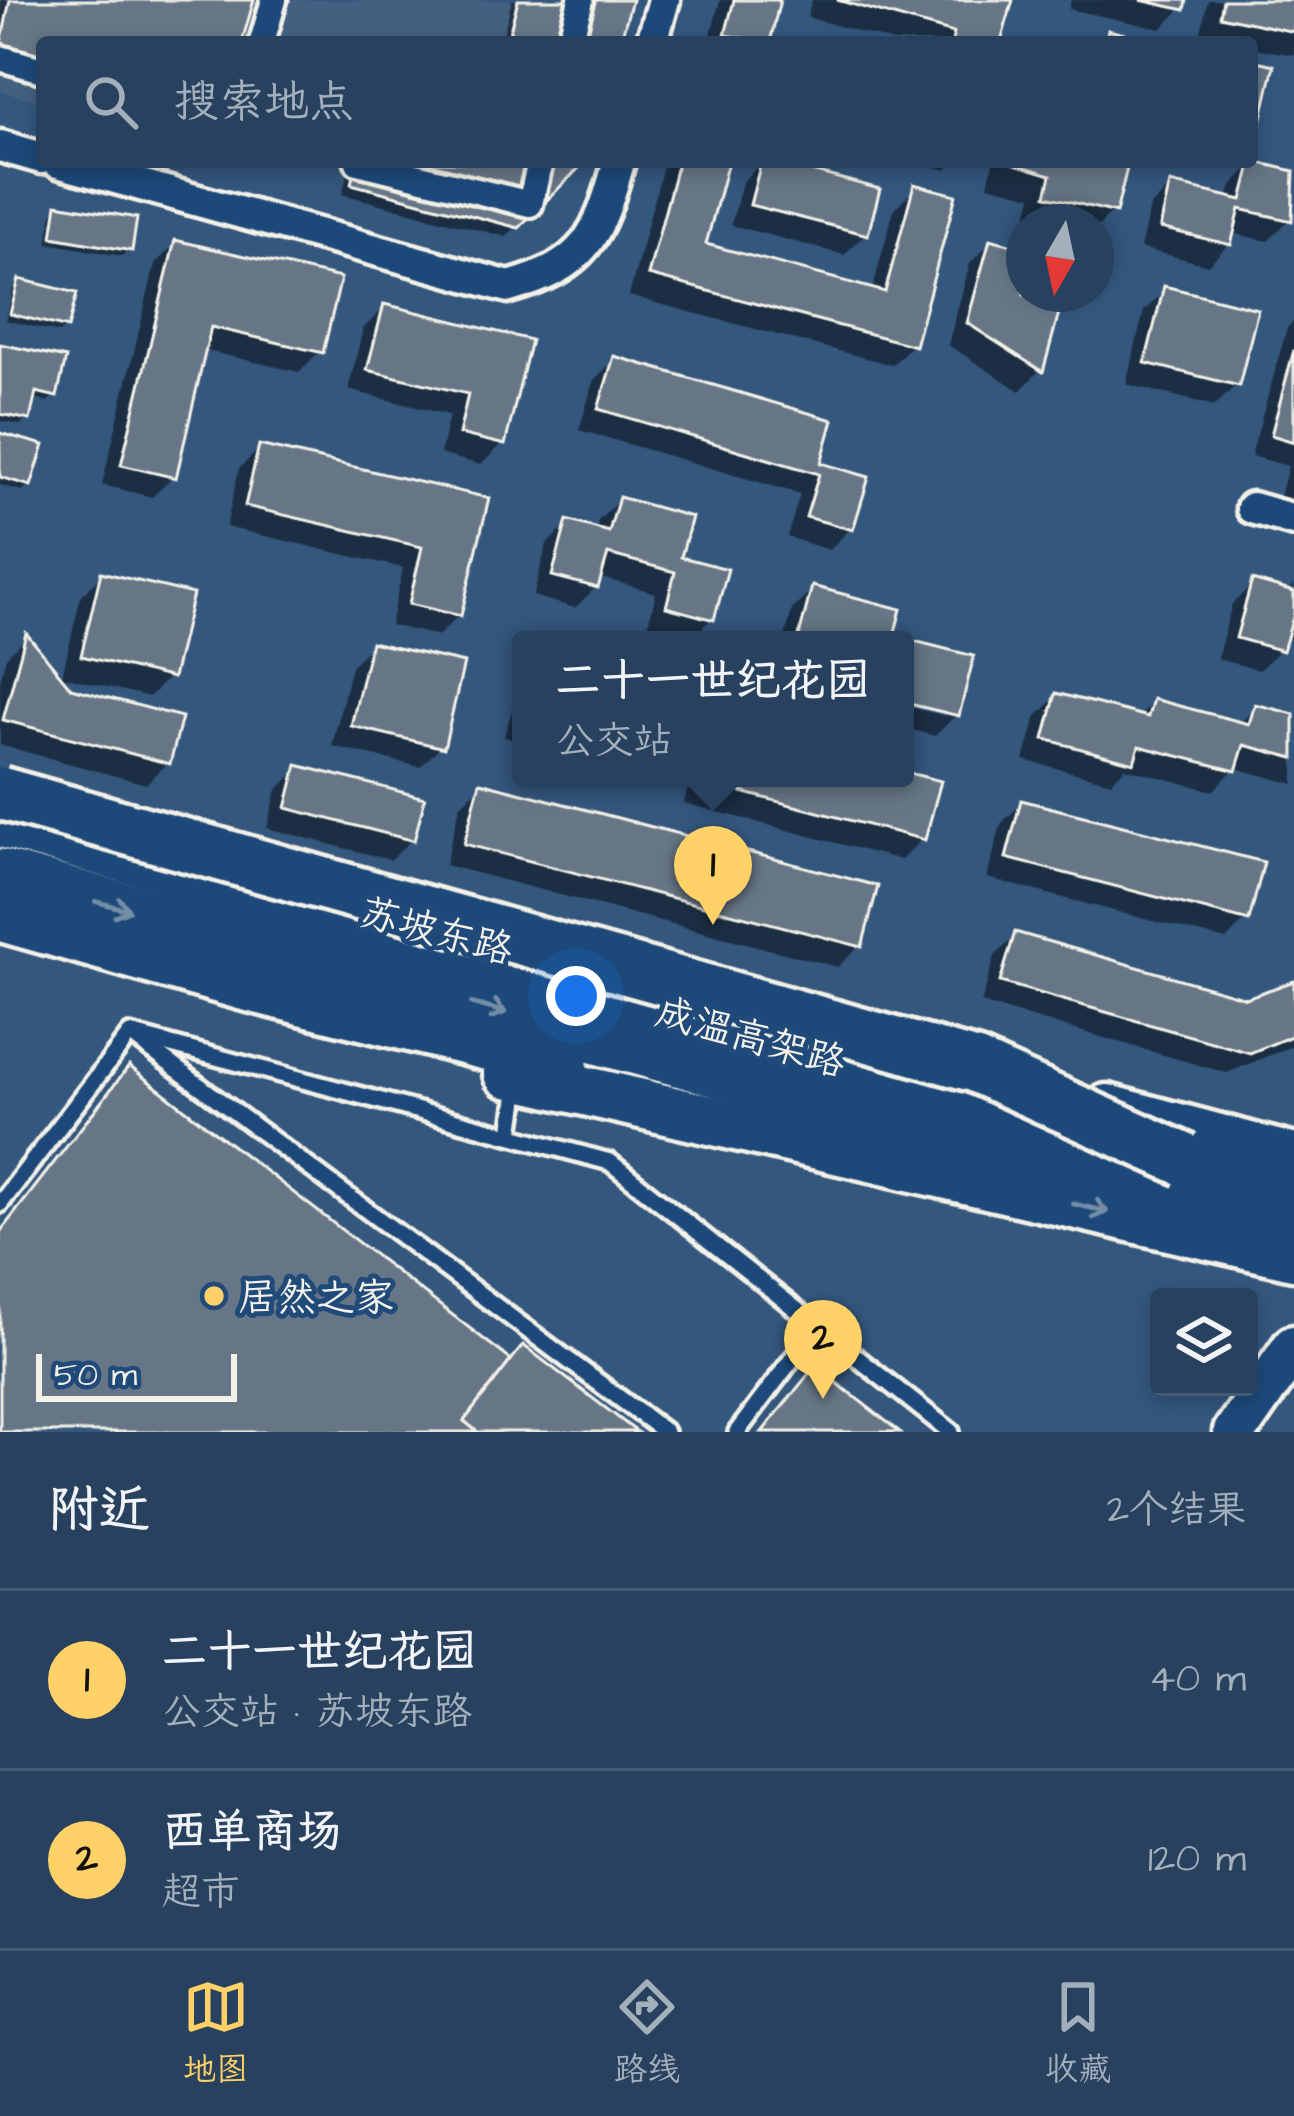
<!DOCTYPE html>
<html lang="zh">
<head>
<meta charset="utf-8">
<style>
  :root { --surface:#27415e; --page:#2f4864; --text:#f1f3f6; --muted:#a4afbc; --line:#435a73; --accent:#ffd166 }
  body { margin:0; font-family:"Architects Daughter","LXGW WenKai TC",sans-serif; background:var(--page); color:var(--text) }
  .controls { position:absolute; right:36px; bottom:36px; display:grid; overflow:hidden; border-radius:12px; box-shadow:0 6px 18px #0003 }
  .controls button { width:108px; height:108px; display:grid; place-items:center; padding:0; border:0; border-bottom:3px solid var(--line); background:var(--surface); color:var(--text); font:60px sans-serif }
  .compass { position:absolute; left:1006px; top:204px; width:108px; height:108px; border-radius:50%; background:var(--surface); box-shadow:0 6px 18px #0003; rotate:189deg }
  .scale { position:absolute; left:36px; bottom:30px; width:201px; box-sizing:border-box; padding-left:12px; border:6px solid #f4f1e8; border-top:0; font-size:33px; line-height:42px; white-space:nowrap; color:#f4f1e8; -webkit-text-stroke:9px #1f4a7a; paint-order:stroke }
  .you { position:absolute; left:576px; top:996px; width:42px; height:42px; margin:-30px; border:9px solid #fff; border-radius:50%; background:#1a73e8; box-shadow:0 0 0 18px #1a73e833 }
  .badge { display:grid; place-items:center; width:78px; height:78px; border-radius:50%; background:var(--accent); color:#111; font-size:39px; font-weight:700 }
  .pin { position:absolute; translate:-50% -99px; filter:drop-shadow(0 3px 6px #0008) }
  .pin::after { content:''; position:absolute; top:63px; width:42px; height:36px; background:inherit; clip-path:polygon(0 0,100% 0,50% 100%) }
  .popup { position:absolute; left:512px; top:631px; width:402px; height:156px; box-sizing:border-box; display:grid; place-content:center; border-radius:12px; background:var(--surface); filter:drop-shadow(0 3px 9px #0005); font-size:39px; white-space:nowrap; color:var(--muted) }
  .popup b { font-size:45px; color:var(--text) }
  .popup::after { content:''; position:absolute; left:50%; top:100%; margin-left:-24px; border:24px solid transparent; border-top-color:var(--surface) }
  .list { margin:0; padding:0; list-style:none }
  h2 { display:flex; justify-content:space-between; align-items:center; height:156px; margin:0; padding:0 48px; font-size:51px }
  h2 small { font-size:39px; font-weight:400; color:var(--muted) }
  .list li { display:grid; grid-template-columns:78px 1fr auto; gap:36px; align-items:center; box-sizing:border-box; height:180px; padding:0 48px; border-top:3px solid var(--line) }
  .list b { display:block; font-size:45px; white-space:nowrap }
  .list p { margin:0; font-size:39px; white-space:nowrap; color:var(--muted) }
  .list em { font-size:39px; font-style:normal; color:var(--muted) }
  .icon { flex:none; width:66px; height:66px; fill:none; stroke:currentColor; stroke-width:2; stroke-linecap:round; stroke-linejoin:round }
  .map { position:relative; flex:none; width:1294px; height:1432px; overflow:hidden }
  .search { position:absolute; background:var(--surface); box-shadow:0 6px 18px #0003; left:36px; right:36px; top:36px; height:132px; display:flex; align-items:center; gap:30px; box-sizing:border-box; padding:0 42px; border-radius:12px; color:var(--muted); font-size:45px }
  .sheet { height:516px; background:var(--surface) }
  nav { display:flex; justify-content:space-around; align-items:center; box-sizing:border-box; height:168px; border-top:3px solid var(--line); background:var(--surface); font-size:33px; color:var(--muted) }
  nav a { display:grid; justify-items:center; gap:6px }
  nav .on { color:var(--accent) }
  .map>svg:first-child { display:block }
</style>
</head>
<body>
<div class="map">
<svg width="1294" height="1432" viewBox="0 0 1294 1432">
  <rect width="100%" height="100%" fill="#34577e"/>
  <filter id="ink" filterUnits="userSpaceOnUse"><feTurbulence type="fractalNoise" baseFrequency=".00833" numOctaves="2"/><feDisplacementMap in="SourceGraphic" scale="24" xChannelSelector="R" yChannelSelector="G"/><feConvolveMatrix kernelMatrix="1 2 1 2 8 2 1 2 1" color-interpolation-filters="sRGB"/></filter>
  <g filter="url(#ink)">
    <!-- built -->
    <polygon fill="#436080" points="0,0 632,0 620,42 42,42 42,102 0,91"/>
    <!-- shadow -->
    <g fill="#0007">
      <polygon points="1,0 251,0 239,42 42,42 0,67"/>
      <polygon points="512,0 628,0 617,42 501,42"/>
      <polygon points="720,0 777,0 766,42 709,42"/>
      <polygon points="812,0 1009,0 998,42 894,42 807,17"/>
      <polygon points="1071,0 1184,0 1182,8 1161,29 1069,9"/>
      <polygon points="1208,0 1294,0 1294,55 1252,48 1252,42 1200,36"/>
      <polygon points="351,162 581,162 506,237 342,194"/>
      <polygon points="664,162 725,162 702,246 872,291 894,209 915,188 913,344 892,365 629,296"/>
      <polygon points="762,162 765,162 865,234 844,255 731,225 742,182"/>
      <polygon points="916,162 955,162 946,170"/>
      <polygon points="993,162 1091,162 1113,211 1096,229 1096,222 1050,222 1027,216 1032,196 988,185"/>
      <polygon points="1253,164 1294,174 1289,220 1268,241 1231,233 1229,244 1208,265 1140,248 1150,207 1171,186 1228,200 1232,185"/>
      <polygon points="58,207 129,249 122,256 47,243 52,214"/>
      <polygon points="991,242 1024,251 1024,294 1061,294 1040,370 1020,391 948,345 970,263"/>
      <polygon points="176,243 320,351 299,372 203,350 173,476 152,497 102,485 155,264"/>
      <polygon points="20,282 66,326 59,333 6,320 13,289"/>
      <polygon points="1165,290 1236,385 1215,406 1126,384 1144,311"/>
      <polygon points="384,308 527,343 502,444 481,465 440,454 449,415 348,390 363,329"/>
      <polygon points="1294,321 1294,505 1279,501 1288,466 1251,456 1287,328"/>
      <polygon points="0,347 54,396 47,402 32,398 27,419 20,425 0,421"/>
      <polygon points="615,359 817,465 850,529 829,550 787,537 800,494 579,430 594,380"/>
      <polygon points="0,436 29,485 22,491 0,485"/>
      <polygon points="260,448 485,500 459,615 438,636 390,625 403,568 226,527 239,469"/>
      <polygon points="619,500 678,559 711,619 690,640 647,628 656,593 598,577 596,587 575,608 533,596 547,544 568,524 596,531 598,521"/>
      <polygon points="102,575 170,676 149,697 62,676 81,596"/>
      <polygon points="1253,584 1288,593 1294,584 1294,640 1283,637 1280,650 1259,670 1217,659 1232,604"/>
      <polygon points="813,589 890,638 898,640 784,640 792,610"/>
      <polygon points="26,637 70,690 167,763 146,784 0,745 0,681 6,657"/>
      <polygon points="905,642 970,658 956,715 935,736 905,728 905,706 946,716 946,710 905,699"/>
      <polygon points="372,645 441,746 420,767 332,746 351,666"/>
      <polygon points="521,680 521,741 504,737"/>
      <polygon points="1057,696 1138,717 1153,702 1238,725 1256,707 1294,717 1294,784 1235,768 1213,791 1125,768 1111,782 1024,760 1036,717"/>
      <polygon points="298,769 412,839 391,860 267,828 277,790"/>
      <polygon points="905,775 937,783 922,839 901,860 684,803 690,778 905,778"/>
      <polygon points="481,785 859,946 838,967 445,865 460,806"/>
      <polygon points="1022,803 1246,919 1226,940 987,878 1001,824"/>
      <polygon points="1016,935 1246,1001 1294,985 1294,1045 1227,1073 981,1003 995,956"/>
    </g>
    <!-- building -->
    <g fill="#667686" stroke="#f4f1e8" stroke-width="3">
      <polygon points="10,0 254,0 242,42 42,42 42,61 0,49"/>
      <polygon points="518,0 632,0 620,42 507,42"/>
      <polygon points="734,0 780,0 770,42 725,35"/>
      <polygon points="837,0 1013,0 1001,42 952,42 954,33"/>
      <polygon points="1140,0 1187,0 1185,10"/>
      <polygon points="1223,0 1294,0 1294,32 1220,16"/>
      <polygon points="1108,30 1154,41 1153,42 1106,42"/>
      <polygon points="1252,60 1274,65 1259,130 1252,129"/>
      <polygon points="1252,161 1294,171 1292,221 1240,209 1231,245 1160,228 1170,183 1242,200"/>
      <polygon points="356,162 585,162 519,228 351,184"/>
      <polygon points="678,162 728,162 706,244 885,292 914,184 956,195 915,346 648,275"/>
      <polygon points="761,162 777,162 880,189 868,235 750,205"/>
      <polygon points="1008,162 1104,162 1127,168 1116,213 1046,196 1051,175"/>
      <polygon points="57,204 137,218 132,251 52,237"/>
      <polygon points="990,239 1024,248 1024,294 1064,294 1043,372 967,323"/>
      <polygon points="175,240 341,278 323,353 211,327 176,478 121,465"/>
      <polygon points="19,279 77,293 68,328 10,314"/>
      <polygon points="1164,286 1258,309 1239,386 1145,363"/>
      <polygon points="384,304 531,340 505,445 459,434 468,394 367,370"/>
      <polygon points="0,344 66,358 57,397 36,392 30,420 0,414"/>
      <polygon points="1294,350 1294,442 1271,435"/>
      <polygon points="614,356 833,420 821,463 869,477 853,530 806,517 819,474 598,409"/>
      <polygon points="0,433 44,445 31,486 0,477"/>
      <polygon points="259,445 489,498 461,616 409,604 422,547 245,506"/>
      <polygon points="619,497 692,517 681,557 728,569 714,620 666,607 675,572 608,554 598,588 552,576 567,520 609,532"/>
      <polygon points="101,572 193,594 173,678 81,656"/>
      <polygon points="1252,580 1294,592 1294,614 1283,651 1236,638"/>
      <polygon points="812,586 901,609 894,636 974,656 959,716 905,703 905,640 798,640"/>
      <polygon points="26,633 71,688 182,717 170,764 3,720"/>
      <polygon points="371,642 464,663 444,748 351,726"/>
      <polygon points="1056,693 1148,717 1153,699 1249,724 1255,704 1294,714 1294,758 1244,745 1236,771 1139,746 1134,763 1044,739"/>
      <polygon points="297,765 425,798 414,841 286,808"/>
      <polygon points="905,772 941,781 925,840 703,782 704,778 905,778"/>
      <polygon points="480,782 878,886 862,947 464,844"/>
      <polygon points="1021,800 1264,862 1249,921 1006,858"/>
      <polygon points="1015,932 1246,998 1294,981 1294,1035 1250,1053 1000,982"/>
      <polygon points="129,1066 511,1360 464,1421 478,1432 0,1432 0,1232"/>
      <polygon points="523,1345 637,1432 478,1432 464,1421"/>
      <polygon points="815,1366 900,1432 762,1432"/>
    </g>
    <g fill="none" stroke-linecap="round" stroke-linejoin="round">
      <defs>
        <g id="service">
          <polyline points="138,1040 665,1432"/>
          <polyline points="511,1134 518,1085"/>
          <polyline points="0,1204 130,1034 610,1162 951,1432"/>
          <polyline points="737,1432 818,1325"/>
        </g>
        <g id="pedestrian">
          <polyline points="262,42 274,0"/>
          <polyline points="570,42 581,0"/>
          <polyline points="0,58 42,70"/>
          <polyline points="358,162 530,204 540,162"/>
        </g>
        <g id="minor">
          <polyline points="652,42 664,0"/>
          <polyline points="0,146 42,158"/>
          <path d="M58 162 509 287C586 265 598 237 619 162"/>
          <polyline points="1252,508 1294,520"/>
        </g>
        <polyline id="secondary" points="1235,1432 1294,1347"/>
        <g id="primary">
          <polyline points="508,1073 1294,1255"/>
          <polyline points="1107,1109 1294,1159"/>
        </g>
        <g id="trunk">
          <polyline points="0,821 1294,1189"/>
          <polyline points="0,875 1294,1228"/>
          <polyline points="0,915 243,984 562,1063"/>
        </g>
      </defs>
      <!-- service casing -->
      <use href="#service" stroke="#f4f1e8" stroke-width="24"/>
      <!-- pedestrian casing -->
      <use href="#pedestrian" stroke="#f4f1e8" stroke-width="33"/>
      <!-- minor casing -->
      <use href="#minor" stroke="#f4f1e8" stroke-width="39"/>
      <!-- secondary casing -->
      <use href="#secondary" stroke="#f4f1e8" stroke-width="51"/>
      <!-- primary casing -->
      <use href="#primary" stroke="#f4f1e8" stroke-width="57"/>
      <!-- trunk casing -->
      <use href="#trunk" stroke="#f4f1e8" stroke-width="60"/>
      <!-- service -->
      <use href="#service" stroke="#1f4a7a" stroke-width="15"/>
      <!-- pedestrian -->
      <use href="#pedestrian" stroke="#1f4a7a" stroke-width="24"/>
      <!-- minor -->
      <use href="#minor" stroke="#1f4a7a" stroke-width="30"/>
      <!-- secondary -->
      <use href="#secondary" stroke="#1f4a7a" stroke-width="42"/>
      <!-- primary -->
      <use href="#primary" stroke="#1f4a7a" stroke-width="48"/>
      <!-- trunk -->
      <use href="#trunk" stroke="#1f4a7a" stroke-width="51"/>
      <defs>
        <polyline id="trunk-bridge" points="0,793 975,1066 1185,1160"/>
      </defs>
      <!-- trunk-bridge casing -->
      <use href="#trunk-bridge" stroke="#f4f1e8" stroke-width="60" stroke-linecap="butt"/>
      <!-- trunk-bridge -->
      <use href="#trunk-bridge" stroke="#1f4a7a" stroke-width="51"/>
    </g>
    <!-- one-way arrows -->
    <defs><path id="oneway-shaft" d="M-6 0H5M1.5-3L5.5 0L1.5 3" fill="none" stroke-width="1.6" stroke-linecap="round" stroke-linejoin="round" transform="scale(3)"/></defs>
    <g stroke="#748da6">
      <use href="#oneway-shaft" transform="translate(113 906) rotate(15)"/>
      <use href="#oneway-shaft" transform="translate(489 1008) rotate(15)"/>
      <use href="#oneway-shaft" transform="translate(1091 1208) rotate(13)"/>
    </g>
  </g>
  <!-- markers -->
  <circle fill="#ffd166" stroke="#1f4a7a" stroke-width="4.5" cx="214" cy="1296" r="12"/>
  <g text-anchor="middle" stroke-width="10" stroke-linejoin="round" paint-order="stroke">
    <!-- street labels -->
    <g font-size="39" fill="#f4f1e8" stroke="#1f4a7a">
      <text transform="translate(437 930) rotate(15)" y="14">苏坡东路</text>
      <text transform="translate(751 1036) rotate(16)" y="14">成温高架路</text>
    </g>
    <!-- poi labels -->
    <g font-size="39" fill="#f4f1e8" stroke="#1f4a7a" text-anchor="start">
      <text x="238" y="1310">居然之家</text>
    </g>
  </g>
</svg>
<div class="controls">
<button><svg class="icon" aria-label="layers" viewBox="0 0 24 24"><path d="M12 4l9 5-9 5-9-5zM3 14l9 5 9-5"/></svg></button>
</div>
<svg class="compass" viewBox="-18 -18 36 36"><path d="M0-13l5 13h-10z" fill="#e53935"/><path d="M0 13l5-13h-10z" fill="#a4afbc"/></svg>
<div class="scale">50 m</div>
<div class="you"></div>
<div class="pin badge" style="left:713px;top:925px">1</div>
<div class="popup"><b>二十一世纪花园</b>公交站</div>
<div class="pin badge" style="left:823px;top:1399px">2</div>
<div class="search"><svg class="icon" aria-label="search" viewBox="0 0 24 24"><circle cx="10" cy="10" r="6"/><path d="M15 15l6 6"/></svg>搜索地点</div>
</div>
<section class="sheet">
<h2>附近<small>2个结果</small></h2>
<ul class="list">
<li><span class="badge">1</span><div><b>二十一世纪花园</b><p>公交站 · 苏坡东路</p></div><em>40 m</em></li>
<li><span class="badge">2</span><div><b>西单商场</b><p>超市</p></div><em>120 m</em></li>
</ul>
</section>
<nav>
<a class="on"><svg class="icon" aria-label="map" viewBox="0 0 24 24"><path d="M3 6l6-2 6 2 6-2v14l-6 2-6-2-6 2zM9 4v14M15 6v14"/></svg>地图</a>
<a><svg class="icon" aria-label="directions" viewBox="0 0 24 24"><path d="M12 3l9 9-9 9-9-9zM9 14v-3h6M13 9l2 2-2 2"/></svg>路线</a>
<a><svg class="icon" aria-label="saved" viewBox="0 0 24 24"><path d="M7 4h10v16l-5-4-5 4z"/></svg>收藏</a>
</nav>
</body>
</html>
